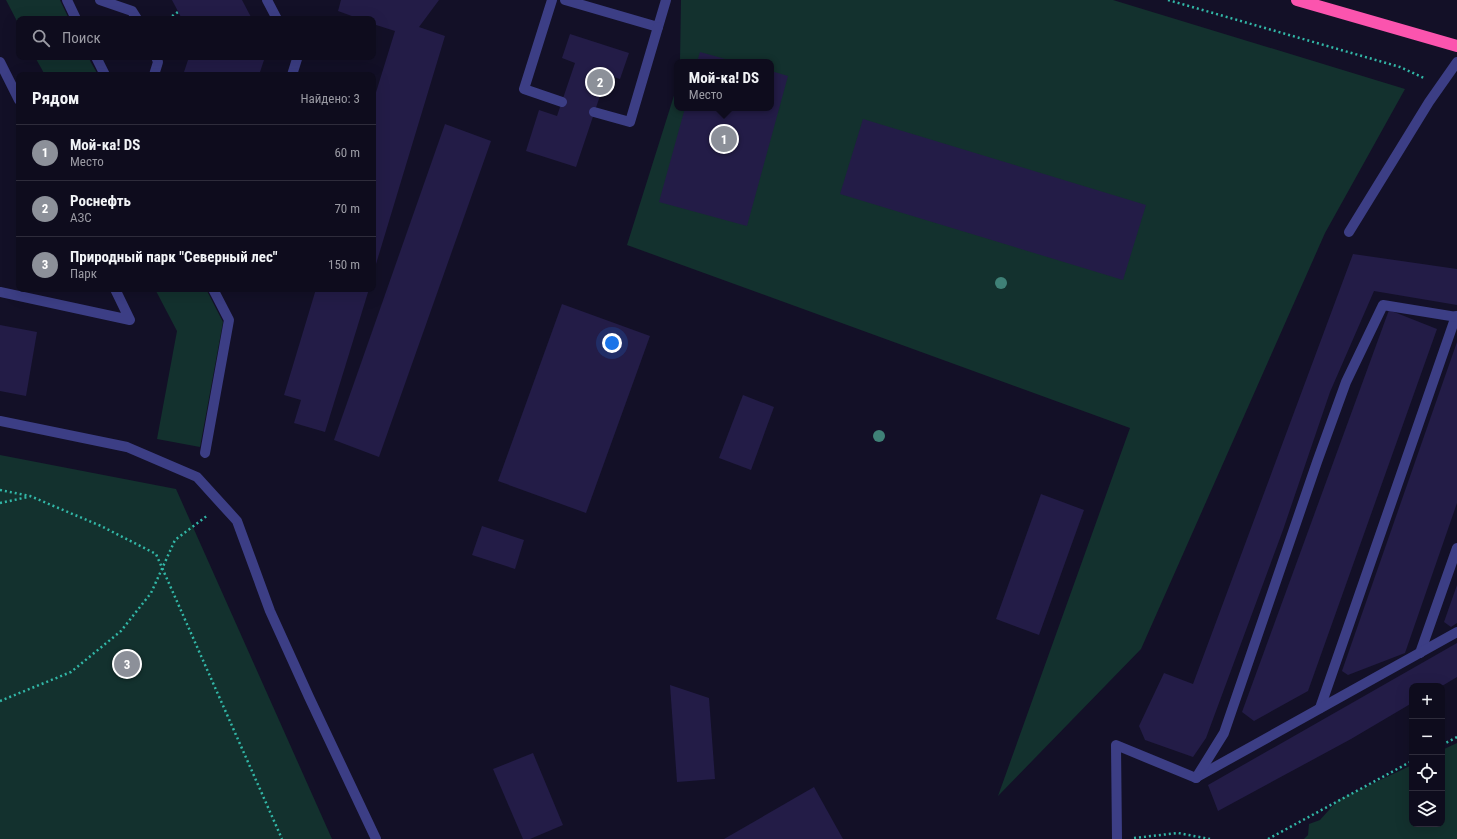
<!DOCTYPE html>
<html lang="ru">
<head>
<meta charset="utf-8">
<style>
  :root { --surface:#0e0c1d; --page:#171526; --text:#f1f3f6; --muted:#9b9ba4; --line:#2e2c3b; --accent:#8c9099 }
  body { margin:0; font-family:"Roboto Condensed",sans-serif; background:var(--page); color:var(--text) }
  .controls { position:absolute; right:12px; bottom:12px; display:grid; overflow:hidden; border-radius:8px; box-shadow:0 4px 16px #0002 }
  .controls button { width:36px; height:36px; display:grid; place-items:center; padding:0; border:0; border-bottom:1px solid var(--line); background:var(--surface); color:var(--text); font:20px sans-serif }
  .you { position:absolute; left:612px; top:343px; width:14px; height:14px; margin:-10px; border:3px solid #fff; border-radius:50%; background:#1a73e8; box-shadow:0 0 0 6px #1a73e833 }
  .badge { display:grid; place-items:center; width:26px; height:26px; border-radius:50%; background:var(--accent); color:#fff; font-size:13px; font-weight:700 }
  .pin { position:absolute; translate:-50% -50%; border:2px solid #fff; box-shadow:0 1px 4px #0006 }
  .popup { position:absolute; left:674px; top:59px; width:100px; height:52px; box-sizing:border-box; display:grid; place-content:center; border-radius:8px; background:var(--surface); filter:drop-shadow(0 1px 3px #0005); font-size:13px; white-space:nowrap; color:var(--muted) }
  .popup b { font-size:15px; color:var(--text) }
  .popup::after { content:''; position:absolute; left:50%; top:100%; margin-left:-8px; border:8px solid transparent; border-top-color:var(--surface) }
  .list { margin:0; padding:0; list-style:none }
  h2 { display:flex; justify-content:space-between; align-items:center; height:52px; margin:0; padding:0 16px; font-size:17px }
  h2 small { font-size:13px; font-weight:400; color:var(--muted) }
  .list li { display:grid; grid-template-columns:26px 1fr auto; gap:12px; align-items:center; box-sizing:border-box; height:56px; padding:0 16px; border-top:1px solid var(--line) }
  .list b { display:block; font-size:15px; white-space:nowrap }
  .list p { margin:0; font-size:13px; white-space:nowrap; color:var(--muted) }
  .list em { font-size:13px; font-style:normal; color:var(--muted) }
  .icon { flex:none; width:22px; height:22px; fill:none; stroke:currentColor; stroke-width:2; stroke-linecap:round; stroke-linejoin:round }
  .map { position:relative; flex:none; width:1457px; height:839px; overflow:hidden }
  .search { position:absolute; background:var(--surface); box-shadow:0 4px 16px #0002; left:16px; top:16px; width:360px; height:44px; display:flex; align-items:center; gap:10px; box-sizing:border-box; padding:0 14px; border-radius:8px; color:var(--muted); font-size:15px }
  .panel { position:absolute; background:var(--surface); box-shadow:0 4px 16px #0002; left:16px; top:72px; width:360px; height:220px; border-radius:8px }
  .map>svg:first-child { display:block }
</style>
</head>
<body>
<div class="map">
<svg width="1457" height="839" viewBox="0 0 1457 839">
  <rect width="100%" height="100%" fill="#131027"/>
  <!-- green -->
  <g fill="#13312e">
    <polygon points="6,0 60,0 69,19 19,19 19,25"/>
    <polygon points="681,0 1113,0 1405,89 1325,233 1141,649 998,796 1130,428 627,245 677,86 677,108 771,108 771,62 680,62"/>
    <polygon points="35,57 88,57 98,75 45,75"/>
    <polygon points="155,289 206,289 223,322 200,447 157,439 177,331"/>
    <polygon points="0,455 176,489 332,839 0,839"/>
    <polygon points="1457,743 1457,839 1304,839 1308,835 1309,824 1320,820 1338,800 1412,765 1412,824 1442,824 1442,750"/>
  </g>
  <!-- building -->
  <g fill="#231c47">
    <polygon points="172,0 242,0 252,19 182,19"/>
    <polygon points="341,0 439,0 419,27 445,36 373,274 373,102 395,31 373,24 373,19 360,19 338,11"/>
    <polygon points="570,34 629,53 620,79 607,75 576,167 526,151 539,110 557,116 575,63 562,58"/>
    <polygon points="700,52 736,62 697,62"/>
    <polygon points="189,57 265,57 259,75 183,75"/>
    <polygon points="771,71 788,76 747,226 659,202 685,108 771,108"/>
    <polygon points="863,119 1146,205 1123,280 840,194"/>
    <polygon points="445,124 491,141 379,457 334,440"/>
    <polygon points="1353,254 1457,269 1457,305 1374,291 1330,392 1283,530 1206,738 1193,757 1145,740 1139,726 1164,673 1193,684"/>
    <polygon points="316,289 369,289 325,432 294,423 301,400 284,395"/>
    <polygon points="562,304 650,336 586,513 498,481"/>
    <polygon points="1389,310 1437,329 1308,691 1254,721 1242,712"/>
    <polygon points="0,325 37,332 26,396 0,391"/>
    <polygon points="1457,342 1457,503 1405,653 1348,675 1342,671"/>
    <polygon points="743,395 774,407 751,470 719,458"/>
    <polygon points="1041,494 1084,510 1039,635 996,619"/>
    <polygon points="482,526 524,540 515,569 472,555"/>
    <polygon points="1457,585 1457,623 1451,627 1444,622"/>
    <polygon points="1457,643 1457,677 1442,686 1412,686 1412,703 1351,739 1218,811 1208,785"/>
    <polygon points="670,685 709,698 715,779 677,782"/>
    <polygon points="533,753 563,825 530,839 523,839 493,769"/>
    <polygon points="814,787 843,839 724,839"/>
  </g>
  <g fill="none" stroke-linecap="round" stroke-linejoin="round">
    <!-- path -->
    <g stroke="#32b7a7" stroke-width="2.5" stroke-dasharray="2 3" stroke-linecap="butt">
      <polyline points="1168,0 1400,67 1424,78"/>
      <polyline points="168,19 178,12"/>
      <polyline points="0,490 30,496 101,526 156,554 282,839"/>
      <polyline points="0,503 28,497"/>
      <polyline points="0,701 71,672 121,631 151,593 175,540 208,515"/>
      <polyline points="1442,745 1457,737"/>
      <polyline points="1134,838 1178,833 1210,839"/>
      <polyline points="1268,839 1412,761"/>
    </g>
    <!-- lane -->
    <g stroke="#3c3e85" stroke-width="10">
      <polyline points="67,0 76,19"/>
      <polyline points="100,0 132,11 137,19"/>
      <polyline points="267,0 277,19"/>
      <polyline points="552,0 524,89 562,102"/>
      <polyline points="565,0 658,27 666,0"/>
      <polyline points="96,57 105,75"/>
      <polyline points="0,62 19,100"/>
      <polyline points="154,75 158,62 156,57"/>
      <polyline points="292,75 297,59 296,57"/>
      <polyline points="594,112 630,122 658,27"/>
      <polyline points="1349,232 1429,102 1457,62"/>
      <polyline points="0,292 130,320 115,289"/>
      <polyline points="0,421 127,447 197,477 237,521 270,611 309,697 376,839"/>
      <polyline points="205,453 229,320 213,289"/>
      <polyline points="1420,653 1457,548"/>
      <polyline points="1320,708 1456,316"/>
      <polyline points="1197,777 1457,632"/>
      <polyline points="1196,778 1224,733 1317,462 1346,382 1383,305 1457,317"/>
      <polyline points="1117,839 1116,745 1196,778"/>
    </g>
    <!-- highway -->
    <polyline stroke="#fb54ae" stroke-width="12" points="1297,0 1457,46"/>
  </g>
  <!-- trees -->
  <g fill="#3f8177">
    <circle cx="1001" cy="283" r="6"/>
    <circle cx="879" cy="436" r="6"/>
  </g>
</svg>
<div class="controls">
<button>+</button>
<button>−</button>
<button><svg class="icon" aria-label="locate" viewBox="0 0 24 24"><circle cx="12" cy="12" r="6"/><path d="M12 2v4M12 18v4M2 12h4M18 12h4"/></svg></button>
<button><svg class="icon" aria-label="layers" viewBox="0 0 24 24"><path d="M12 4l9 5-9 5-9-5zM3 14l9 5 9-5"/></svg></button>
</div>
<div class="you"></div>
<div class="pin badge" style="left:724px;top:139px">1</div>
<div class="popup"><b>Мой-ка! DS</b>Место</div>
<div class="pin badge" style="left:600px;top:82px">2</div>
<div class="pin badge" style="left:127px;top:664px">3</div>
<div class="search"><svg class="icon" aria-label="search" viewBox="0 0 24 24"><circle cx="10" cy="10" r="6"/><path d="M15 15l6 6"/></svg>Поиск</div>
<section class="panel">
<h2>Рядом<small>Найдено: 3</small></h2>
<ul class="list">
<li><span class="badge">1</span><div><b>Мой-ка! DS</b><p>Место</p></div><em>60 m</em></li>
<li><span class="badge">2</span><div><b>Роснефть</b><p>АЗС</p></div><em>70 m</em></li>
<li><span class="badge">3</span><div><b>Природный парк &quot;Северный лес&quot;</b><p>Парк</p></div><em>150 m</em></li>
</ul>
</section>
</div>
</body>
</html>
